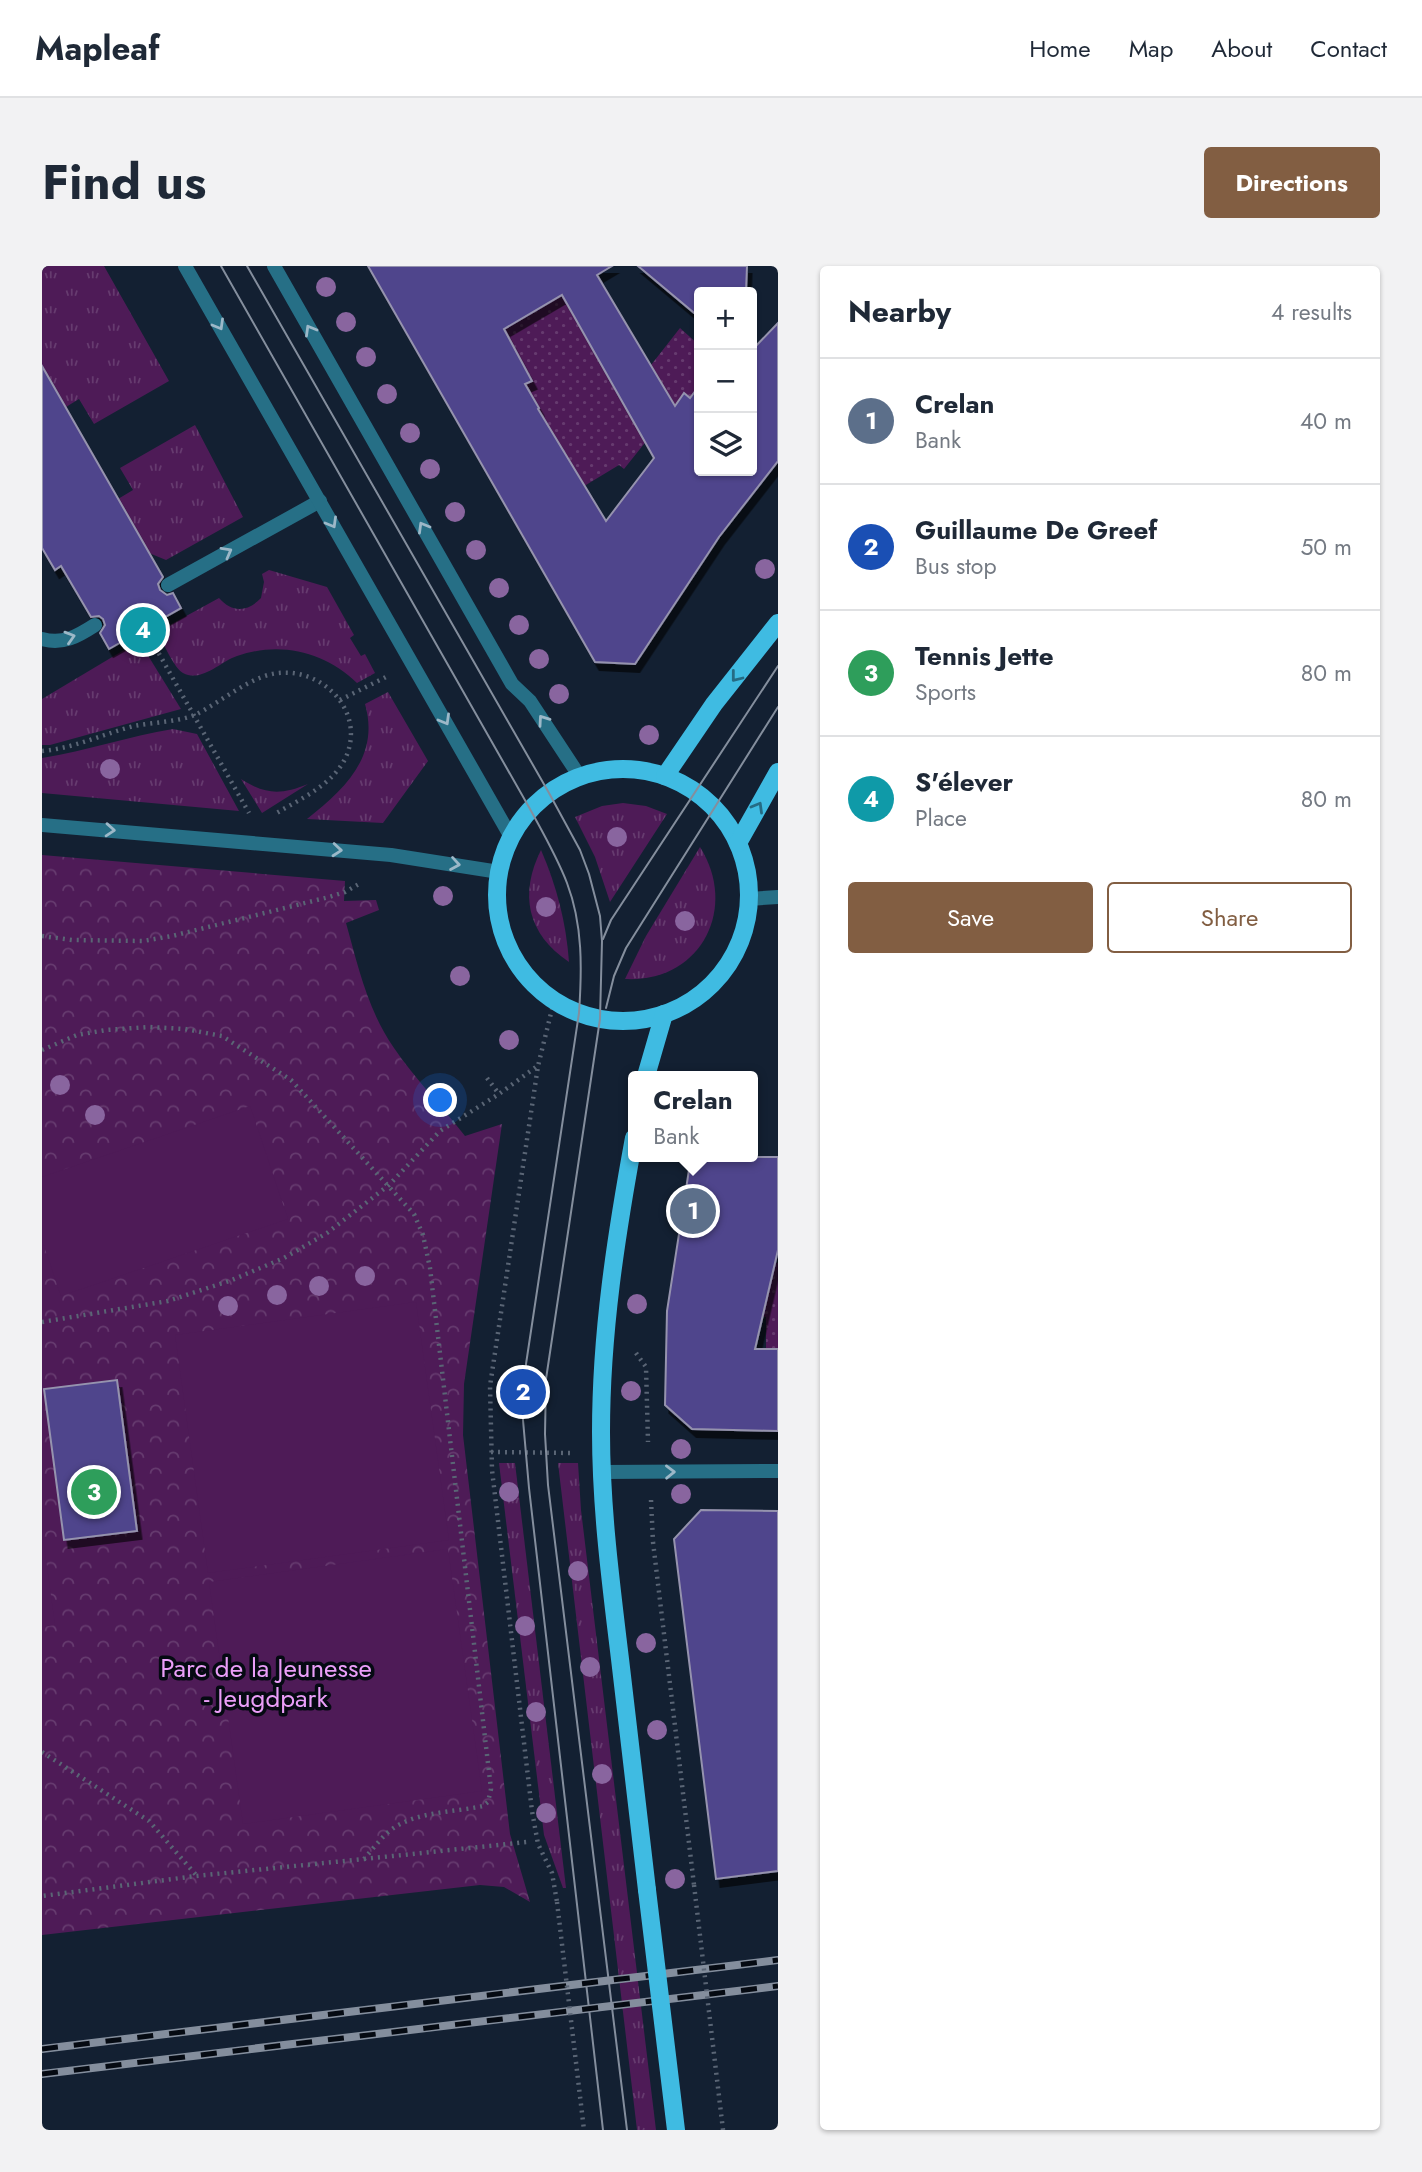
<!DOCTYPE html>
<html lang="en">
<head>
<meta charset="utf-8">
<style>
  :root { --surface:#fff; --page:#f2f2f3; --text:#1f2937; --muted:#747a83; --line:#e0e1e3; --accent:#825e42 }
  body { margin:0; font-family:Jost,sans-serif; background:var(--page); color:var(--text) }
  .controls { position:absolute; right:21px; top:21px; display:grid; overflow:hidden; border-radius:7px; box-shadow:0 2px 5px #0004 }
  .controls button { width:63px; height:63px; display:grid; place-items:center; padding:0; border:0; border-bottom:2px solid var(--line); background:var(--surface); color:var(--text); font:35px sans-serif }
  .you { position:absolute; left:399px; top:835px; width:24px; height:24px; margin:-18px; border:5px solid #fff; border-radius:50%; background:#1a73e8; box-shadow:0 0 0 10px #1a73e833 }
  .badge { display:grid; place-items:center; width:46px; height:46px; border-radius:50%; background:var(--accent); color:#fff; font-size:23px; font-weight:700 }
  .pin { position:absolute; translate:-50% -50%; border:4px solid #fff; box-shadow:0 2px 7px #0006 }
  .popup { position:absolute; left:586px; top:805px; width:130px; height:91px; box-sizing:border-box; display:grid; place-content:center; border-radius:7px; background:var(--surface); filter:drop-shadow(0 2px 5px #0005); font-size:23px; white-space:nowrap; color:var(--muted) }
  .popup b { font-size:26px; color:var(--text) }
  .popup::after { content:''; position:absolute; left:50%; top:100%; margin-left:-14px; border:14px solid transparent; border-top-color:var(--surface) }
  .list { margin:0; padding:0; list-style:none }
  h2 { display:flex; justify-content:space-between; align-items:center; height:91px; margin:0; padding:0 28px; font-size:30px }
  h2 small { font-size:23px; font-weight:400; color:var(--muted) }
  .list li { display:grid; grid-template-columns:46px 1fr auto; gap:21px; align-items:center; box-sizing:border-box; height:126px; padding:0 28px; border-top:2px solid var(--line) }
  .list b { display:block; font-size:26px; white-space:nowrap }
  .list p { margin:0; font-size:23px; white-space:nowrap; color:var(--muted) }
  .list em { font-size:23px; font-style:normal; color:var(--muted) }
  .actions { display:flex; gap:14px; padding:21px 28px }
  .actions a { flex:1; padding:16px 0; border:2px solid var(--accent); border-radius:7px; text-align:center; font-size:24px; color:var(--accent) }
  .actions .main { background:var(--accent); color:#fff }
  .icon { flex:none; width:38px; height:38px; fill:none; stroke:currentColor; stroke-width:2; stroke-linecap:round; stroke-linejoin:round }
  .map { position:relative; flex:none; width:736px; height:1864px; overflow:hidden; border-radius:7px }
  header { display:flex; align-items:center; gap:42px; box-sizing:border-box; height:98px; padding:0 35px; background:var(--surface); border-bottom:2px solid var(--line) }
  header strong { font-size:33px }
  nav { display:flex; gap:38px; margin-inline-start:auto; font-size:24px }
  .intro { display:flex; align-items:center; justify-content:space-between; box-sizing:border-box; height:168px; padding:0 42px }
  h1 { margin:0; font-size:49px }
  .button { padding:18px 32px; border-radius:7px; background:var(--accent); color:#fff; font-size:24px; font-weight:700 }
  main { display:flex; gap:42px; padding:0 42px }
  aside { flex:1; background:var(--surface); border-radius:7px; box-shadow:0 2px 5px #0004 }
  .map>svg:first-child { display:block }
</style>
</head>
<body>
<header>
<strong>Mapleaf</strong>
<nav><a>Home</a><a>Map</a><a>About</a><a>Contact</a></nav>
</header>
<div class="intro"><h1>Find us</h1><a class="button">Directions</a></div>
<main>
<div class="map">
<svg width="736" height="1864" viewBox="0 0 736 1864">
  <defs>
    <pattern id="grass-tufts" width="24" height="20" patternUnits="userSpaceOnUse" patternTransform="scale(1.75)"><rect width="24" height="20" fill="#4e1b57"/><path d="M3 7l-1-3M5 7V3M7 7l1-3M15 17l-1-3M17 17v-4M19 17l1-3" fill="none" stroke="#663b6f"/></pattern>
    <pattern id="forest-crowns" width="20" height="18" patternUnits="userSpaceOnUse" patternTransform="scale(1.75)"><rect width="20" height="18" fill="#4e1b57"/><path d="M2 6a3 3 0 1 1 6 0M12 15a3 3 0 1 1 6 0" fill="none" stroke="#663b6f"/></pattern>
    <pattern id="garden-dots" width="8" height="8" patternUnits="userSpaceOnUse" patternTransform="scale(1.75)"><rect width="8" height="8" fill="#4e1b57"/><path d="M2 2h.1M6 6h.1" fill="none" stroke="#663b6f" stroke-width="1.8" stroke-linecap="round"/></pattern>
    <filter id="shadow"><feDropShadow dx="4.5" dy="8" stdDeviation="0" flood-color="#0009"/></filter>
  </defs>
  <rect width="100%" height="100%" fill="#132032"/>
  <!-- grass -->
  <g fill="url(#grass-tufts)">
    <polygon points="0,0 62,0 127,115 52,158 37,133 24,141 0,100"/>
    <polygon points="153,159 201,251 124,294 107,287 76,233 91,224 78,202"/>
    <path d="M227 304 285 321 312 369 308 372 319 390 323 388 333 407 315 417C283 386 239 375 195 390 179 395 160 417 141 407 132 402 121 376 115 366L177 332C190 347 206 346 219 332L222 316 220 308Z"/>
    <polygon points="97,375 139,443 8,479 0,479 0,433"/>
    <path d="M346 426 386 495 341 557 265 553C303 523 338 490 323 438Z"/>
    <path d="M131 463 155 468 197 545 0 527V492C45 485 87 470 131 463Z"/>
    <path d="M199 513C224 529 239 529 266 518L220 547Z"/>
    <polygon points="581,537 604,540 625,548 568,636 553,591 533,551 560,540"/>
    <path d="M658 581C697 643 658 717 583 713L604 670Z"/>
    <path d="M499 584C515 621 524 656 527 696 485 668 477 628 499 584Z"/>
    <polygon points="457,1197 473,1197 524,1622 521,1622 502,1569"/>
    <polygon points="516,1197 536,1197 539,1244 614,1864 595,1864"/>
  </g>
  <!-- forest -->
  <path fill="url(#forest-crowns)" d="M0 589 303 615 302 635 334 634 337 644 304 657C316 700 326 745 352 782 373 813 400 840 423 870L460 858 422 1118 421 1169 468 1568 488 1636 462 1621 438 1619 0 1669Z"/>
  <!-- garden -->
  <g fill="url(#garden-dots)">
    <polygon points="519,28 580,136 638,62 657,79 657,120 648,132 642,128 582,203 577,199 534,225 488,147 497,142 483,118 490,114 475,87 454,67"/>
    <polygon points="733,997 736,997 736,1083 724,1083 724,1051 712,1049 724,1037"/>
  </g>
  <!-- pitch -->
  <g fill="#4e1b57">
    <polygon points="208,840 246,953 19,1030 0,974 0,911"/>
    <polygon points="374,1036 407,1274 166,1307 133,1069"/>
    <polygon points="0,1264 13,1359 0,1361"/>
    <polygon points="406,1283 440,1525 201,1558 167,1316"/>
  </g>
  <!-- building -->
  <g fill="#50448c" stroke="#9593ae" stroke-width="2" fill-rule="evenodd" filter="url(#shadow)">
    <path d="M326 0H570L555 9 633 140 642 127 648 132 657 120V205H710V84L736 57V195L677 271 593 398 553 396ZM520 29 612 192 564 255 496 143 497 142 483 118 490 115 462 63Z"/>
    <polygon points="596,0 705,0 704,26 657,26 657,51"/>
    <polygon points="0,100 121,311 116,318 118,324 125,329 131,327 139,342 67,383 58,367 63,359 61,353 57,350 49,351 19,300 13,304 0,282"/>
    <polygon points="649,891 736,891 736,984 713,1083 736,1083 736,1165 650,1163 623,1139 625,1045"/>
    <polygon points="75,1114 95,1265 22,1274 2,1123"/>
    <polygon points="659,1244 736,1245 736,1605 674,1613 632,1273"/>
  </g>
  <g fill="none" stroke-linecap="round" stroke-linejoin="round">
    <!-- path -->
    <g stroke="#5a6575" stroke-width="4.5" stroke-dasharray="2 5" stroke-linecap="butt">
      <polyline points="103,363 207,547"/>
      <polyline points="298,434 344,411"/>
      <path d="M0 485C33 482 61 468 92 460 112 456 137 456 155 448 178 436 206 413 230 408 278 398 326 445 303 493 289 520 258 533 233 548"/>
      <polyline points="0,670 30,674 101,675 130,670 287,631 303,626 317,618"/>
      <polyline points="512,735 496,800 448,1120 450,1204 490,1545 496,1578 510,1607 515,1636"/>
      <path d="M0 784 35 769 64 764 107 761 143 763 180 770 249 814 372 948 381 969 388 1002 449 1523 446 1536 441 1540C409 1547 369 1545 344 1568 336 1576 329 1585 322 1593L154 1610 0 1630"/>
      <polyline points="445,812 457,828"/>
      <polyline points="0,1056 126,1035 190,1014 242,992 285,967 347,919 398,865 457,828 494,801"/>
      <polyline points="594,1087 604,1101 606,1176"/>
      <polyline points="449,1186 529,1187"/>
      <polyline points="609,1234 611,1276 652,1619"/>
      <polyline points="0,1486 107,1555 154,1609"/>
      <polyline points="322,1593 485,1576"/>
    </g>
    <!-- service -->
    <g stroke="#266f86" stroke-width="14">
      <polyline points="126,319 278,235"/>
      <path d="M0 373C21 379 36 370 53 359"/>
    </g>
    <!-- minor -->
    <g stroke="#266f86" stroke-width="14">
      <polyline points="0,559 349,589 457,606"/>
      <polyline points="707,633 736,631"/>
      <polyline points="560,1206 736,1205"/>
    </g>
    <!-- tertiary -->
    <g stroke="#266f86" stroke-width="14">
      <polyline points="143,0 469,571"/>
      <polyline points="232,0 470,418 488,435 538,511"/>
    </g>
    <!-- primary -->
    <g stroke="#3fbbe2" stroke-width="18">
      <circle cx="581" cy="629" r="126"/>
      <polyline points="623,510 672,438 736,357"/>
      <polyline points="696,577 736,506"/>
      <polyline points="604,810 622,748"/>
      <path d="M592 872C574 970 559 1067 559 1166 559 1243 569 1318 578 1393 587 1470 596 1547 605 1624"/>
    </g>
    <!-- tram -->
    <g stroke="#848e9d" stroke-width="2">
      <path d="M179 0 488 543C501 567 515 591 525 617 541 659 540 703 537 747L484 1098 481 1154 487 1222 561 1864"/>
      <polyline points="205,0 507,527 538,584 547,608 558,650 560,675 558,753 504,1113 503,1168 506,1219 585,1864"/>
      <polyline points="561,673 569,654 736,400"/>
      <polyline points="564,742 572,710 584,682 736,441"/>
    </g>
    <defs>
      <g id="rail">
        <polyline points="0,1783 736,1694"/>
        <polyline points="0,1808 736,1720"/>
      </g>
    </defs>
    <!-- rail casing -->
    <use href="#rail" stroke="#848e9d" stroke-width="8"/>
    <!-- rail -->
    <use href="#rail" stroke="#050a12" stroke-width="5" stroke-dasharray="16" stroke-linecap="butt"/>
    <!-- path-bridge -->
    <g stroke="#5a6575" stroke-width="4.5" stroke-dasharray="2 5" stroke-linecap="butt">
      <polyline points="652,1619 681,1864"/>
      <polyline points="515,1636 542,1864"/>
    </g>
    <!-- primary-bridge -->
    <polyline stroke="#3fbbe2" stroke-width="18" points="605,1624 634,1864"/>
  </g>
  <!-- trees -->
  <g fill="#89659f">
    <circle cx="284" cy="21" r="10"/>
    <circle cx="304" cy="56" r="10"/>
    <circle cx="324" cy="91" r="10"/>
    <circle cx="345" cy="128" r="10"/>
    <circle cx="368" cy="167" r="10"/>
    <circle cx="388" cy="203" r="10"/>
    <circle cx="413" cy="246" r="10"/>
    <circle cx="434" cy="284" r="10"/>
    <circle cx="723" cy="303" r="10"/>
    <circle cx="457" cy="322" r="10"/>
    <circle cx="477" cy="359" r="10"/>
    <circle cx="497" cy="393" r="10"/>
    <circle cx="517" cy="428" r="10"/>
    <circle cx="607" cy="469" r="10"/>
    <circle cx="68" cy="503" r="10"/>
    <circle cx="575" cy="571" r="10"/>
    <circle cx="401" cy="630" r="10"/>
    <circle cx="504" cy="641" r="10"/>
    <circle cx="643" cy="655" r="10"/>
    <circle cx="418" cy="710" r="10"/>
    <circle cx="467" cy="774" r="10"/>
    <circle cx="18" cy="819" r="10"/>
    <circle cx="53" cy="849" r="10"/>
    <circle cx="323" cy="1010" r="10"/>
    <circle cx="277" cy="1020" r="10"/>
    <circle cx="235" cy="1029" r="10"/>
    <circle cx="595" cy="1038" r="10"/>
    <circle cx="186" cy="1040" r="10"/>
    <circle cx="589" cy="1125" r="10"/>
    <circle cx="639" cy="1183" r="10"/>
    <circle cx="467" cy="1226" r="10"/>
    <circle cx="639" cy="1228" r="10"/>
    <circle cx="536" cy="1305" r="10"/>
    <circle cx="483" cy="1360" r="10"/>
    <circle cx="604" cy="1377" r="10"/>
    <circle cx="548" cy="1401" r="10"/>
    <circle cx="494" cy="1446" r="10"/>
    <circle cx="615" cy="1464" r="10"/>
    <circle cx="560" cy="1508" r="10"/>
    <circle cx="504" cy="1547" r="10"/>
    <circle cx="633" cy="1613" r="10"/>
  </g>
  <!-- one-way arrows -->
  <defs><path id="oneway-chevron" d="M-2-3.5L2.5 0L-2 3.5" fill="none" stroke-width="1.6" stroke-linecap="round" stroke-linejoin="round" transform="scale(1.75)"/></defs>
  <g stroke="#9cb8c8">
    <use href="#oneway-chevron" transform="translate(177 59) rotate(60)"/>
    <use href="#oneway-chevron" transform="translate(268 64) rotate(-120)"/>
    <use href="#oneway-chevron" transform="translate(290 257) rotate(60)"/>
    <use href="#oneway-chevron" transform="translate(381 261) rotate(-120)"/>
    <use href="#oneway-chevron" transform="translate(185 286) rotate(-29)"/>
    <use href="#oneway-chevron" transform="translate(28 371) rotate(-17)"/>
    <use href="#oneway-chevron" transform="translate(403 454) rotate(60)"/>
    <use href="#oneway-chevron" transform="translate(501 454) rotate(-125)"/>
    <use href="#oneway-chevron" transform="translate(68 564) rotate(4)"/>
    <use href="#oneway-chevron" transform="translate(295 584) rotate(5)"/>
    <use href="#oneway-chevron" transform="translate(413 598) rotate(9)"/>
    <use href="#oneway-chevron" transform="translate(628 1206) rotate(-1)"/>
  </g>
  <g stroke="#256b84">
    <use href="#oneway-chevron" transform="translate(694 411) rotate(128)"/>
    <use href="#oneway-chevron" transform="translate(716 541) rotate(-60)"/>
  </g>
  <g text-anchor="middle" stroke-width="7" stroke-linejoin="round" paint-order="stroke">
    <!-- park labels -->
    <g font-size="26" fill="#ea9ef8" stroke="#050a12">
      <text x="224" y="1411">Parc de la Jeunesse<tspan x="224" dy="30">- Jeugdpark</tspan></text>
    </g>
  </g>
</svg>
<div class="controls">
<button>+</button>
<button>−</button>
<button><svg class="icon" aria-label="layers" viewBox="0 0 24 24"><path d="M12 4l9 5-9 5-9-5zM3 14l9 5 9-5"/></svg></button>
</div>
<div class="you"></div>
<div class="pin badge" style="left:651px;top:945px;background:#5c6f8a">1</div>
<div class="popup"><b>Crelan</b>Bank</div>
<div class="pin badge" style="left:481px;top:1126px;background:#1a4fb4">2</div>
<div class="pin badge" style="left:52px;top:1226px;background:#2e9e5b">3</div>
<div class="pin badge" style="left:101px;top:364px;background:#0f9aa8">4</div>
</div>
<aside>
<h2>Nearby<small>4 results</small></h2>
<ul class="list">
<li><span class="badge" style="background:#5c6f8a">1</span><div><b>Crelan</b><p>Bank</p></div><em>40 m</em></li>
<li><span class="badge" style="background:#1a4fb4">2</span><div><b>Guillaume De Greef</b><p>Bus stop</p></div><em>50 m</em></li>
<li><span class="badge" style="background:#2e9e5b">3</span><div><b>Tennis Jette</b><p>Sports</p></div><em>80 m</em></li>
<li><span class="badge" style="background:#0f9aa8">4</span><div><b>S'élever</b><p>Place</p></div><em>80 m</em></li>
</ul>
<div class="actions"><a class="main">Save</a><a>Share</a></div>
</aside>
</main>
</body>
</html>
